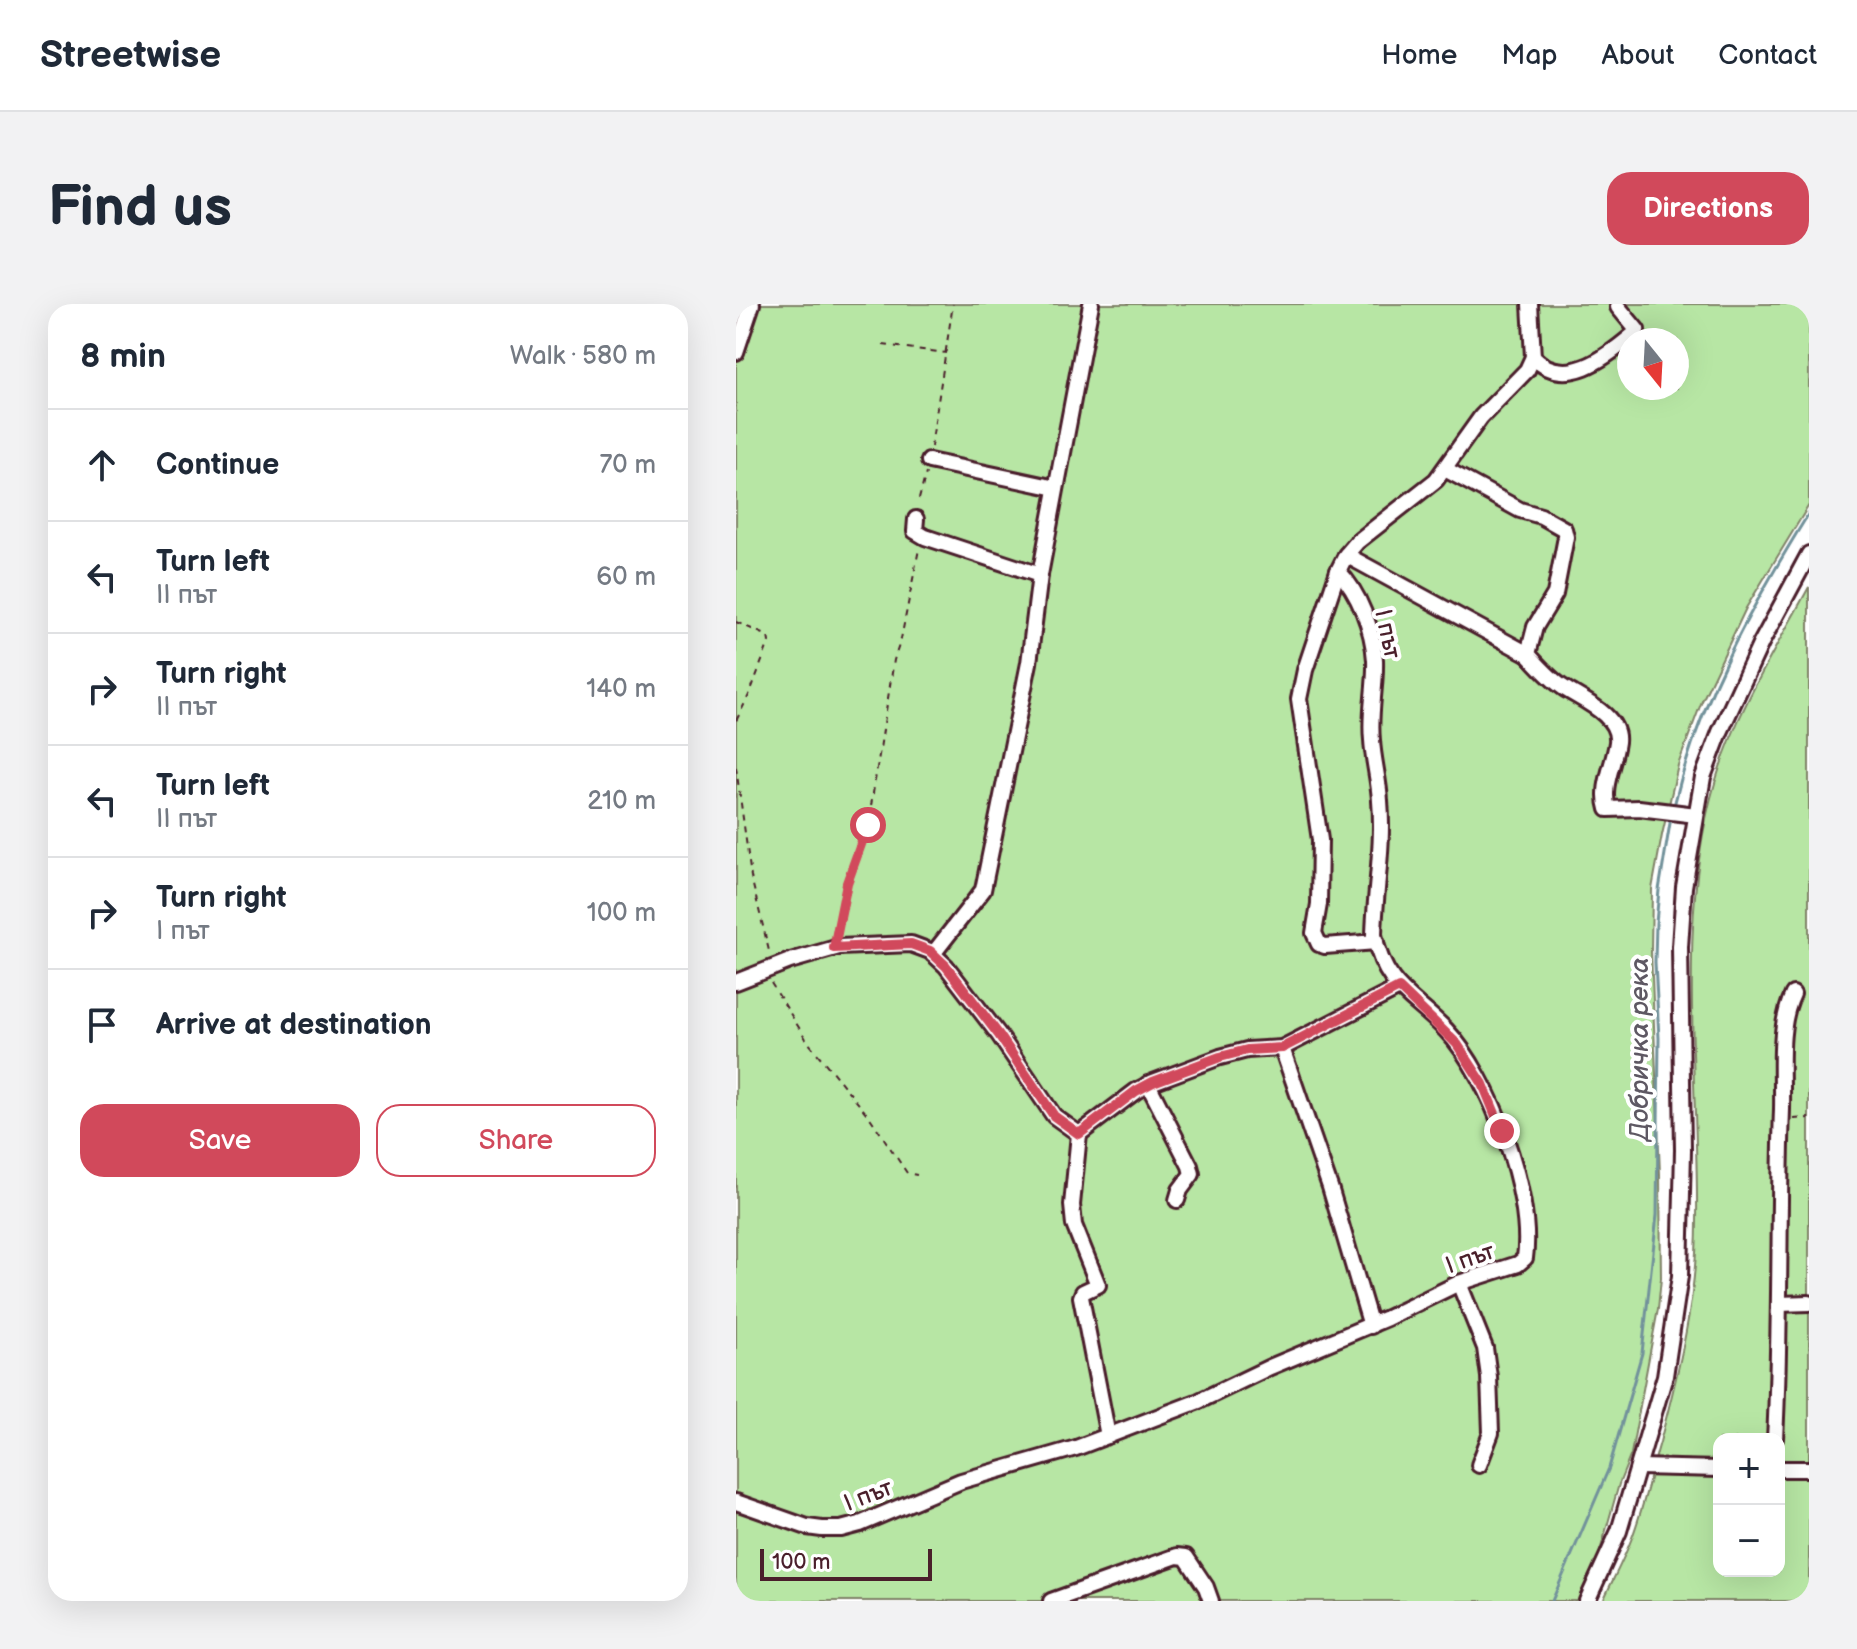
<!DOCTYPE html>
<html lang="en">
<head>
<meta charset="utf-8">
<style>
  :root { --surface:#fff; --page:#f2f2f3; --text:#1f2937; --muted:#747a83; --line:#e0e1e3; --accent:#d1495b }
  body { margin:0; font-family:"Balsamiq Sans",sans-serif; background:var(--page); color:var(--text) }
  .controls { position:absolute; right:24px; bottom:24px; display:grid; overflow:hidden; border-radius:16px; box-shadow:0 8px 32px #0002 }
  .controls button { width:72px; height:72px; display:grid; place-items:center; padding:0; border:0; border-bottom:2px solid var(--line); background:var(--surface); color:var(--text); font:40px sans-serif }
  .compass { position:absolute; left:881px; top:24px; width:72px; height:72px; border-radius:50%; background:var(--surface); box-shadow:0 8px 32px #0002; rotate:162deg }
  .scale { position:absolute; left:24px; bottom:20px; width:172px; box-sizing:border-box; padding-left:8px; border:4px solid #4a1f2b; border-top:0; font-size:22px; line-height:28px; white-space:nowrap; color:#4a1f2b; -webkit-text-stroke:6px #fff; paint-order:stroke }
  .stop { position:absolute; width:24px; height:24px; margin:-18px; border:6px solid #d1495b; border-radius:50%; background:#fff }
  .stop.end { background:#d1495b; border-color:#fff; box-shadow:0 2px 8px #0008 }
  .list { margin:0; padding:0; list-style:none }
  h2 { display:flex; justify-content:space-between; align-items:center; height:104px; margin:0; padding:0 32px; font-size:34px }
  h2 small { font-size:26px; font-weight:400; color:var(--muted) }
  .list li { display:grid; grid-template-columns:52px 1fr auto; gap:24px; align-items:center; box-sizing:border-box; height:112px; padding:0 32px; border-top:2px solid var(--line) }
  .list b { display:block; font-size:30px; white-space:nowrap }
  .list p { margin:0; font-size:26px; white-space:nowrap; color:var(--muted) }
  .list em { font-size:26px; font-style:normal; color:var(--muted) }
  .actions { display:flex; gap:16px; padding:24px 32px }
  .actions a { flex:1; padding:18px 0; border:2px solid var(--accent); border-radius:24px; text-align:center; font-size:28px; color:var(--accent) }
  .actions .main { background:var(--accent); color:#fff }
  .icon { flex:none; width:44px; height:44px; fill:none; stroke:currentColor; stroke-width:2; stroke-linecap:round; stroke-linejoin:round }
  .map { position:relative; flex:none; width:1073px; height:1297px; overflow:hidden; border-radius:24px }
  header { display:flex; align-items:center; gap:48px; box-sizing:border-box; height:112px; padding:0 40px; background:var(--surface); border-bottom:2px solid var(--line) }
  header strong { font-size:38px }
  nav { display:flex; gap:44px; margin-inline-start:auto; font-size:28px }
  .intro { display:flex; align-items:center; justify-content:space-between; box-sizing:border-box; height:192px; padding:0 48px }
  h1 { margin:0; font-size:56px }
  .button { padding:20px 36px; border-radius:24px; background:var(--accent); color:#fff; font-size:28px; font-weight:700 }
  main { display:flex; gap:48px; padding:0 48px }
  aside { flex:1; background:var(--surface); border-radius:24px; box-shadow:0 8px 32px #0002 }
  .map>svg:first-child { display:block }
</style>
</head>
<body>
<header>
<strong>Streetwise</strong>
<nav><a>Home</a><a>Map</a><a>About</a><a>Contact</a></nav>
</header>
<div class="intro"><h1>Find us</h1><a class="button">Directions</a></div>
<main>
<aside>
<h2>8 min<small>Walk · 580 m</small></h2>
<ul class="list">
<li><svg class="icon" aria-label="ahead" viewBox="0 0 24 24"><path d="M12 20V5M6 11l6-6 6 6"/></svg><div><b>Continue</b></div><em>70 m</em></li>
<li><svg class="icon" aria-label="left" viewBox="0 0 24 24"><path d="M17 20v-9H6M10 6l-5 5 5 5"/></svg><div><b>Turn left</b><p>ІІ път</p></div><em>60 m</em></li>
<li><svg class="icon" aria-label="right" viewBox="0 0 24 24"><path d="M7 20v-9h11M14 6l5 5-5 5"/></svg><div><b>Turn right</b><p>ІІ път</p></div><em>140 m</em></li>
<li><svg class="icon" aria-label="left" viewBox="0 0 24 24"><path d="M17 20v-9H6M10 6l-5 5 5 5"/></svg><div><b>Turn left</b><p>ІІ път</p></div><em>210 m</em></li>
<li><svg class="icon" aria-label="right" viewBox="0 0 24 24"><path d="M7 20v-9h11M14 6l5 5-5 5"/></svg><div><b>Turn right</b><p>І път</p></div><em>100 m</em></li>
<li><svg class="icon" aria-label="arrive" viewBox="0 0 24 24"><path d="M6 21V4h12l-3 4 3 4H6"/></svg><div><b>Arrive at destination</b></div></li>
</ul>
<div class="actions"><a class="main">Save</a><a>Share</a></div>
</aside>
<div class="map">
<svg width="1073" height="1297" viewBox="0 0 1073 1297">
  <rect width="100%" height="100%" fill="#fff"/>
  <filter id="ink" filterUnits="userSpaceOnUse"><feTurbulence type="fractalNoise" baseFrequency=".0125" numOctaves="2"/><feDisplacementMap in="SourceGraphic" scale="16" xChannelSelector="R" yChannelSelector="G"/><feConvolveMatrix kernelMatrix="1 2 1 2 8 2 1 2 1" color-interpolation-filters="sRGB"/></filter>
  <g filter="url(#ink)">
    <!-- green -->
    <g fill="#b7e6a4" stroke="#808268" stroke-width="2" fill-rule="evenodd">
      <path d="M0 0H1073V201L1010 304 966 397 942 461 926 531 916 585 915 648 924 870 925 974 922 1005 895 1150 883 1180 863 1251 844 1297H0ZM893 36H941V84H893Z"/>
      <path d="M1073 283V1297H867C877 1275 889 1253 897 1231 908 1201 915 1169 924 1138 943 1066 961 993 961 918 963 777 939 614 979 479 999 410 1039 346 1073 283ZM983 1135H1043V1267H983Z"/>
    </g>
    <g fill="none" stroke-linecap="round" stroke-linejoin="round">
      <!-- stream -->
      <g stroke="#72929b" stroke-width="3">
        <path d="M938 502C963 396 1016 301 1073 209"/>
        <polyline points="816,1297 873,1164 906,1049 921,911 923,734 919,658 920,619 923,586 935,513"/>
      </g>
      <defs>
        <g id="minor">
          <polyline points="794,0 797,53"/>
          <polyline points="0,48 16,0"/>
          <polyline points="193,157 320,184"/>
          <path d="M709 165 784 206 805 212 828 225 830 233 819 290 799 323 792 350C803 362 814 375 828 384 846 396 884 411 881 438 878 461 865 482 872 505L903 504 960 511"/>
          <polyline points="180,215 179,227 189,233 304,271"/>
          <polyline points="610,251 792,350"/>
          <path d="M640 638 589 642 583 640 578 629 583 600 584 536 563 395 569 366 602 267 610 251 621 238 700 176 745 113 791 66 797 53C829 86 870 54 898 30L901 26 882 3"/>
          <polyline points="197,650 247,586 293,359 304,271 355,0"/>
          <polyline points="0,678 54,657 103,643 175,640 194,647 210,662 263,731 318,812 343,830 400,787 417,778 484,753 511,746 546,744 663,684"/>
          <polyline points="546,744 594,883 635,1022"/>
          <polyline points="412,780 454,862 456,870 444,886 441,896"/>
          <polyline points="343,830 336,901 338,921 362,981 347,988 345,993 372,1132"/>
          <polyline points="723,979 749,1044 753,1073 755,1129 743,1161"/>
          <polyline points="1043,1000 1073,999"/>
          <path d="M1039 1135C1045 1025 1042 915 1046 805 1047 769 1041 723 1057 690"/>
          <polyline points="903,1163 983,1165"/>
          <polyline points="1043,1165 1073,1165"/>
          <path d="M0 1198 71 1223 86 1225H105L124 1220 225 1177 340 1144 463 1097 534 1063 651 1014 723 979 782 960 789 954C798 891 754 772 710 726 676 691 650 686 638 631 639 586 648 541 644 497 643 476 637 456 636 436 633 409 640 383 639 356 637 326 623 288 602 267"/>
          <polyline points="315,1297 441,1252 450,1253 470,1283 475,1297"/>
          <polyline points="851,1297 883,1227 929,1072 944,972 947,846 944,643 948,583 967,473 984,428 1025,339 1073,250"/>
        </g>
      </defs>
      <!-- minor casing -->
      <use href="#minor" stroke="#4a1f2b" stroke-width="20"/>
      <!-- path -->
      <g stroke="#4a1f2b" stroke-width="2" stroke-dasharray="6 6" stroke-linecap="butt">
        <polyline points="147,41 210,49"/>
        <polyline points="195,143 217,0"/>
        <polyline points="183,195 190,169"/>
        <polyline points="0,318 32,332 33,338 14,389 0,417"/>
        <polyline points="0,463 15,573 34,651"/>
        <polyline points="101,629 111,579 132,521 158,356 165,335 183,245"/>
        <polyline points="35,679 72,738 135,815 171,869 181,871"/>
        <polyline points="1058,815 1073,814"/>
      </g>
      <!-- minor -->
      <use href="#minor" stroke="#fff" stroke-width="14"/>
    </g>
  </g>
  <g fill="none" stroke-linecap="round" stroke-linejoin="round" filter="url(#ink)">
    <!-- route -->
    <polyline stroke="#d1495b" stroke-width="10" points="132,521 111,579 98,644 175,640 194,647 210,662 263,731 318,812 343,830 400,787 417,778 484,753 511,746 546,744 663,684 721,740 747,780 766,827"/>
  </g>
  <g text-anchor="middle" stroke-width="8" stroke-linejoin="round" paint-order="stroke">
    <!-- street labels -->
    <g font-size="24" fill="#4a1f2b" stroke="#fff">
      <text transform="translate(652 330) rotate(78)" y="8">І път</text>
      <text transform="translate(734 954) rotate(-19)" y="8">І път</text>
      <text transform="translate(132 1191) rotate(-21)" y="8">І път</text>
    </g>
    <!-- water labels -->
    <g font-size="26" font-style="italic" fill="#5e5863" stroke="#fff">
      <text transform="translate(903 745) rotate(-90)" y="9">Добричка река</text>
    </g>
  </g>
</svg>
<div class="controls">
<button>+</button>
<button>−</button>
</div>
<svg class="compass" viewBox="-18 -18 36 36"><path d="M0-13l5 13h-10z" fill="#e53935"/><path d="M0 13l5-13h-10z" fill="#747a83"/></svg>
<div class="scale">100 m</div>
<div class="stop" style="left:132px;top:521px"></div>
<div class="stop end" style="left:766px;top:827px"></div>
</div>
</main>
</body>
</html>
